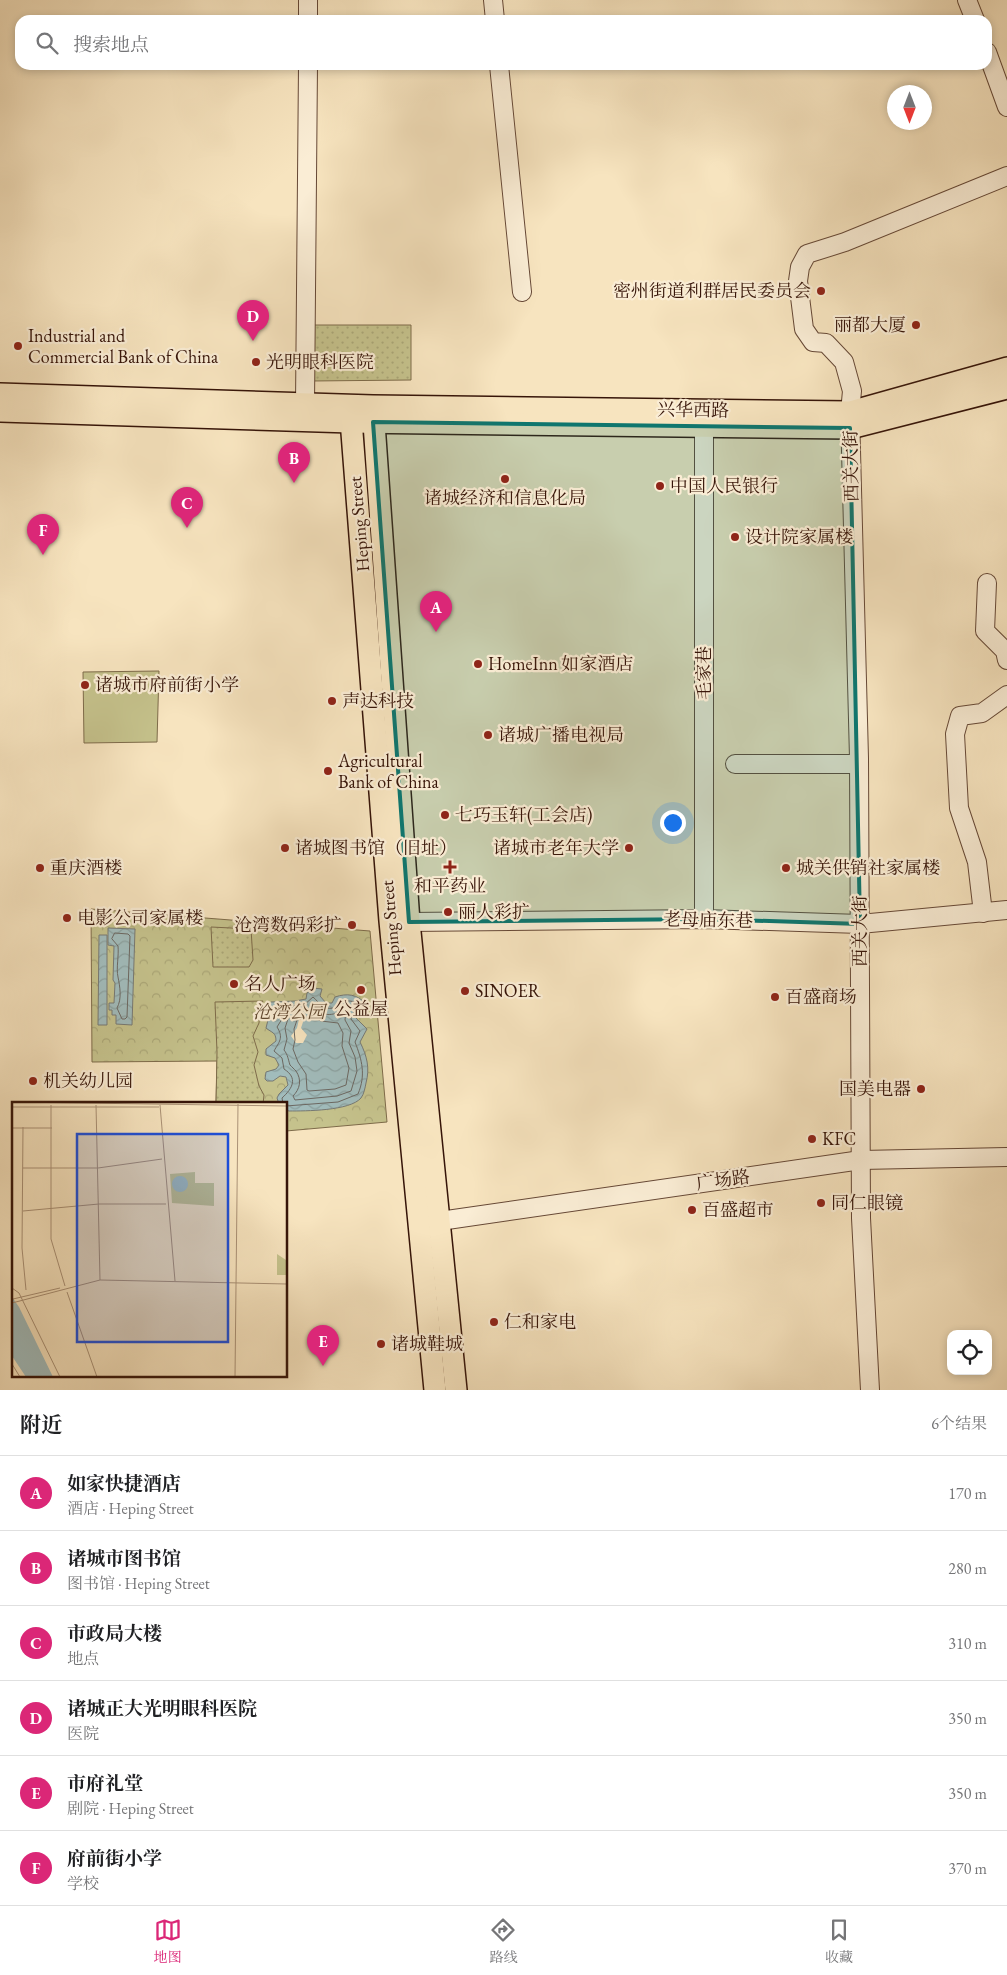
<!DOCTYPE html>
<html lang="zh">
<head>
<meta charset="utf-8">
<style>
  :root { --surface:#fff; --page:#f6f6f6; --text:#202124; --muted:#757577; --line:#e0e0e0; --accent:#db2777 }
  body { margin:0; font-family:"EB Garamond","Noto Serif SC",serif; background:var(--page); color:var(--text) }
  .controls { position:absolute; right:15px; bottom:15px; display:grid; overflow:hidden; border-radius:10px; box-shadow:0 2px 8px #0003 }
  .controls button { width:45px; height:45px; display:grid; place-items:center; padding:0; border:0; border-bottom:1px solid var(--line); background:var(--surface); color:var(--text); font:25px sans-serif }
  .compass { position:absolute; left:887px; top:85px; width:45px; height:45px; border-radius:50%; background:var(--surface); box-shadow:0 2px 8px #0003; rotate:180deg }
  .you { position:absolute; left:672px; top:822px; width:18px; height:18px; margin:-12px; border:4px solid #fff; border-radius:50%; background:#1a73e8; box-shadow:0 0 0 8px #1a73e833 }
  .badge { display:grid; place-items:center; width:32px; height:32px; border-radius:50%; background:var(--accent); color:#fff; font-size:16px; font-weight:700 }
  .pin { position:absolute; translate:-50% -41px; filter:drop-shadow(0 1px 2px #0008) }
  .pin::after { content:''; position:absolute; top:26px; width:18px; height:15px; background:inherit; clip-path:polygon(0 0,100% 0,50% 100%) }
  .list { margin:0; padding:0; list-style:none }
  h2 { display:flex; justify-content:space-between; align-items:center; height:65px; margin:0; padding:0 20px; font-size:21px }
  h2 small { font-size:16px; font-weight:400; color:var(--muted) }
  .list li { display:grid; grid-template-columns:32px 1fr auto; gap:15px; align-items:center; box-sizing:border-box; height:75px; padding:0 20px; border-top:1px solid var(--line) }
  .list b { display:block; font-size:19px; white-space:nowrap }
  .list p { margin:0; font-size:16px; white-space:nowrap; color:var(--muted) }
  .list em { font-size:16px; font-style:normal; color:var(--muted) }
  .icon { flex:none; width:28px; height:28px; fill:none; stroke:currentColor; stroke-width:2; stroke-linecap:round; stroke-linejoin:round }
  .map { position:relative; flex:none; width:1007px; height:1390px; overflow:hidden }
  .search { position:absolute; background:var(--surface); box-shadow:0 2px 8px #0003; left:15px; right:15px; top:15px; height:55px; display:flex; align-items:center; gap:12px; box-sizing:border-box; padding:0 18px; border-radius:15px; color:var(--muted); font-size:19px }
  .sheet { height:515px; background:var(--surface) }
  nav { display:flex; justify-content:space-around; align-items:center; box-sizing:border-box; height:70px; border-top:1px solid var(--line); background:var(--surface); font-size:14px; color:var(--muted) }
  nav a { display:grid; justify-items:center; gap:2px }
  nav .on { color:var(--accent) }
  .map>svg:first-child { display:block }
</style>
</head>
<body>
<div class="map">
<svg width="1007" height="1390" viewBox="0 0 1007 1390">
  <defs>
    <pattern id="park-crowns" width="20" height="18" patternUnits="userSpaceOnUse" patternTransform="scale(1.25)"><rect width="20" height="18" fill="#c5c28c"/><path d="M2 6a3 3 0 1 1 6 0M12 15a3 3 0 1 1 6 0" fill="none" stroke="#aaa677"/></pattern>
    <pattern id="garden-dots" width="8" height="8" patternUnits="userSpaceOnUse" patternTransform="scale(1.25)"><rect width="8" height="8" fill="#c5c28c"/><path d="M2 2h.1M6 6h.1" fill="none" stroke="#aaa677" stroke-width="1.8" stroke-linecap="round"/></pattern>
    <pattern id="water-waves" width="16" height="10" patternUnits="userSpaceOnUse" patternTransform="scale(1.25)"><rect width="16" height="10" fill="#a1bcbc"/><path d="M0 5q4-4 8 0t8 0" fill="none" stroke="#8ba1a0"/></pattern>
  </defs>
  <rect width="100%" height="100%" fill="#f7e4bf"/>
  <filter id="stains"><feTurbulence type="fractalNoise" baseFrequency=".004" numOctaves="4"/><feColorMatrix values="0 0 0 0 .2 0 0 0 0 .09 0 0 0 0 .02 0 0 0 .5 -.17"/></filter>
  <radialGradient id="worn" r=".72"><stop offset=".6" stop-color="#630" stop-opacity="0"/><stop offset="1" stop-color="#630" stop-opacity=".3"/></radialGradient>
  <!-- park -->
  <polygon fill="url(#park-crowns)" stroke="#7e6b4a" points="91,909 370,931 387,1122 286,1131 286,1104 216,1104 217,1061 92,1062"/>
  <!-- garden -->
  <g fill="url(#garden-dots)" stroke="#7e6b4a">
    <polygon points="311,325 411,325 411,380 312,381"/>
    <polygon points="211,927 251,929 253,960 249,967 213,967"/>
    <polygon points="263,1001 260,1008 259,1023 253,1036 258,1052 254,1065 259,1086 264,1095 263,1104 216,1104 217,1052 215,1002"/>
  </g>
  <!-- pitch -->
  <polygon fill="#c5c28c" stroke="#7e6b4a" points="159,671 157,742 84,743 83,672"/>
  <!-- water -->
  <g fill="url(#water-waves)" stroke="#767974">
    <polygon points="108,928 135,929 132,1025 116,1024 116,1015 112,1015 112,1010 109,1010 109,1003 114,1003 115,983 113,980 114,946 108,945"/>
    <polygon points="99,935 107,935 107,1025 98,1025"/>
    <path d="M313 988 322 989 320 996 326 1003H332L335 997C347 993 357 994 366 1004V1009L356 1018 367 1029 360 1042C367 1056 370 1068 366 1083 365 1088 364 1094 361 1098 350 1111 305 1111 289 1111L286 1110V1104H279L277 1098 279 1094 288 1085 286 1077 280 1076 273 1081H267L265 1079 266 1072 276 1069 279 1065 275 1058 266 1055V1049L276 1041C276 1032 272 1033 266 1028L268 1020 277 1019C278 1014 273 1013 268 1011L266 1007 271 1002 295 1001 306 999 307 993Z"/>
  </g>
  <!-- pier -->
  <polygon fill="#f7e4bf" points="299,1000 298,1009 304,1019 301,1028 307,1035 303,1043 296,1043 291,1036 297,1028 299,1019 294,1012 294,1007 295,1001"/>
  <g fill="none" stroke-linecap="round" stroke-linejoin="round">
    <!-- shore -->
    <g stroke="#6c6862" stroke-width="1">
      <path d="M115 933 128 934 130 936 127 1017 125 1019H122L117 1008C122 999 120 987 118 977 116 968 119 956 118 946L112 939Z"/>
      <path d="M313 1008C323 1016 333 1017 343 1009L346 1010 345 1020 351 1031 349 1043 355 1057 357 1071 351 1091 337 1096 295 1100 293 1096C300 1089 302 1080 296 1071 295 1070 291 1066 290 1065 288 1059 288 1055 284 1050L287 1039 285 1028 290 1013Z"/>
      <polygon points="312,1017 321,1021 338,1023 343,1033 342,1046 349,1068 346,1085 335,1089 309,1091 307,1090 306,1074 298,1062 293,1049 295,1040 294,1029 297,1020"/>
      <path d="M283 1104 282 1098C293 1088 298 1078 284 1069L282 1058 274 1051C279 1042 284 1038 277 1027L282 1019 279 1007 304 1005 313 997C320 1003 322 1010 334 1008L342 1000 357 1002 360 1007 352 1014 351 1019 360 1031 355 1042C362 1060 366 1075 358 1094L338 1102 286 1106"/>
    </g>
    <defs>
      <g id="minor">
        <polyline points="493,0 495,20"/>
        <polyline points="967,0 975,20"/>
        <polyline points="308,20 308,0"/>
        <polyline points="987,52 1007,107"/>
        <polyline points="499,65 522,292"/>
        <polyline points="305,404 308,65"/>
        <polyline points="704,426 704,919"/>
        <polyline points="987,583 985,631 1005,651 1007,660"/>
        <polyline points="735,764 859,764"/>
        <polyline points="983,913 977,862 959,808 955,734 960,716 982,713 1007,695"/>
        <polyline points="409,922 704,919 860,924 1007,910"/>
        <polyline points="440,1221 861,1160 1007,1157"/>
        <polyline points="870,1390 861,1218 859,758 850,412 852,391 844,362 826,343 813,342 804,329 798,281 800,267 807,254 845,242 1007,176"/>
      </g>
      <g id="major">
        <polyline points="0,394 373,406 850,412 1007,368"/>
        <polyline points="350,407 390,921 435,1390"/>
        <polyline points="373,409 409,922 456,1390"/>
        <polyline points="0,411 351,422 850,428 1007,388"/>
      </g>
    </defs>
    <!-- minor casing -->
    <use href="#minor" stroke="#664836" stroke-width="20"/>
    <!-- major casing -->
    <use href="#major" stroke="#361408" stroke-width="24"/>
    <!-- minor -->
    <use href="#minor" stroke="#faedd5" stroke-width="18"/>
    <!-- major -->
    <use href="#major" stroke="#f7e4bf" stroke-width="21"/>
  </g>
  <!-- marked area -->
  <path fill="#0f766e" fill-opacity="0.2" stroke="#0f766e" stroke-width="4" stroke-linejoin="round" d="M373 422 850 428 860 924 704 919 409 922Z"/>
  <!-- markers -->
  <g fill="#8f2418" stroke="#faedd5" stroke-width="2">
    <circle cx="821" cy="291" r="5"/>
    <circle cx="916" cy="325" r="5"/>
    <circle cx="18" cy="346" r="5"/>
    <circle cx="256" cy="362" r="5"/>
    <circle cx="505" cy="479" r="5"/>
    <circle cx="660" cy="486" r="5"/>
    <circle cx="735" cy="537" r="5"/>
    <circle cx="478" cy="664" r="5"/>
    <circle cx="85" cy="685" r="5"/>
    <circle cx="332" cy="701" r="5"/>
    <circle cx="488" cy="735" r="5"/>
    <circle cx="328" cy="771" r="5"/>
    <circle cx="445" cy="815" r="5"/>
    <circle cx="285" cy="848" r="5"/>
    <circle cx="629" cy="848" r="5"/>
    <path d="M447.5 859.5h5v5h5v5h-5v5h-5v-5h-5v-5h5z"/>
    <circle cx="40" cy="868" r="5"/>
    <circle cx="786" cy="868" r="5"/>
    <circle cx="448" cy="912" r="5"/>
    <circle cx="67" cy="918" r="5"/>
    <circle cx="352" cy="925" r="5"/>
    <circle cx="234" cy="984" r="5"/>
    <circle cx="361" cy="990" r="5"/>
    <circle cx="465" cy="991" r="5"/>
    <circle cx="775" cy="997" r="5"/>
    <circle cx="33" cy="1081" r="5"/>
    <circle cx="921" cy="1089" r="5"/>
    <circle cx="812" cy="1139" r="5"/>
    <circle cx="821" cy="1203" r="5"/>
    <circle cx="692" cy="1210" r="5"/>
    <circle cx="494" cy="1322" r="5"/>
    <circle cx="381" cy="1344" r="5"/>
  </g>
  <g text-anchor="middle" stroke-width="4.5" stroke-linejoin="round" paint-order="stroke">
    <!-- poi labels -->
    <g font-size="18" fill="#361408" stroke="#faedd5" text-anchor="start">
      <text x="811" y="297" text-anchor="end">密州街道利群居民委员会</text>
      <text x="906" y="331" text-anchor="end">丽都大厦</text>
      <text x="28" y="342">Industrial and<tspan x="28" dy="21">Commercial Bank of China</tspan></text>
      <text x="266" y="368">光明眼科医院</text>
      <text x="670" y="492">中国人民银行</text>
      <text x="505" y="504" text-anchor="middle">诸城经济和信息化局</text>
      <text x="745" y="543">设计院家属楼</text>
      <text x="488" y="670">HomeInn 如家酒店</text>
      <text x="95" y="691">诸城市府前街小学</text>
      <text x="342" y="707">声达科技</text>
      <text x="498" y="741">诸城广播电视局</text>
      <text x="338" y="767">Agricultural<tspan x="338" dy="21">Bank of China</tspan></text>
      <text x="455" y="821">七巧玉轩(工会店)</text>
      <text x="295" y="854">诸城图书馆（旧址）</text>
      <text x="619" y="854" text-anchor="end">诸城市老年大学</text>
      <text x="50" y="874">重庆酒楼</text>
      <text x="796" y="874">城关供销社家属楼</text>
      <text x="450" y="892" text-anchor="middle">和平药业</text>
      <text x="458" y="918">丽人彩扩</text>
      <text x="77" y="924">电影公司家属楼</text>
      <text x="342" y="931" text-anchor="end">沧湾数码彩扩</text>
      <text x="244" y="990">名人广场</text>
      <text x="475" y="997">SINOER</text>
      <text x="785" y="1003">百盛商场</text>
      <text x="361" y="1015" text-anchor="middle">公益屋</text>
      <text x="43" y="1087">机关幼儿园</text>
      <text x="911" y="1095" text-anchor="end">国美电器</text>
      <text x="822" y="1145">KFC</text>
      <text x="831" y="1209">同仁眼镜</text>
      <text x="702" y="1216">百盛超市</text>
      <text x="504" y="1328">仁和家电</text>
      <text x="391" y="1350">诸城鞋城</text>
    </g>
    <!-- street labels -->
    <g font-size="18" fill="#361408" stroke="#faedd5">
      <text transform="translate(693 410) rotate(1)" y="6">兴华西路</text>
      <text transform="translate(851 466) rotate(-91)" y="6">西关大街</text>
      <text transform="translate(359 524) rotate(-95)" y="6">Heping Street</text>
      <text transform="translate(704 673) rotate(-90)" y="6">毛家巷</text>
      <text transform="translate(708 920) rotate(1)" y="6">老母庙东巷</text>
      <text transform="translate(391 928) rotate(-95)" y="6">Heping Street</text>
      <text transform="translate(860 931) rotate(-90)" y="6">西关大街</text>
      <text transform="translate(723 1180) rotate(-8)" y="6">广场路</text>
    </g>
    <!-- park labels -->
    <g font-size="18" font-style="italic" fill="#614830" stroke="#faedd5">
      <text x="289" y="1018">沧湾公园</text>
    </g>
  </g>
  <!-- overview -->
  <g transform="translate(12 1102)">
    <rect width="275" height="275" fill="#f7e4bf"/>
    <path d="M183 70V81H202V104L160 101 158 72Z" fill="#c5c28c"/>
    <path d="M265 152 274 158V173H265Z" fill="#c5c28c"/>
    <path d="M160 82a8 8 0 1 1 16 0a8 8 0 1 1-16 0ZM0 195 7 205 41 275H14L0 254Z" fill="#a1bcbc"/>
    <path fill="none" stroke="#aa9176" stroke-width="1" d="M0 0 275 4M39 3V137L53 184M84 3 88 178M148 3 163 179M0 5H147M11 25 10 146 14 188M0 26H40M11 66H86L150 57M11 109 87 102H154M0 186 7 191 48 275M55 190 85 275M1 197 48 186M0 201 88 178 275 182M0 262 8 275M223 275 226 2"/>
    <path fill="#1d4ed8" fill-opacity="0.15" stroke="#1d4ed8" stroke-width="2.5" d="M65 32H216V240H65Z"/>
    <rect width="275" height="275" fill="none" stroke="#361408" stroke-width="2.5"/>
  </g>
  <rect width="100%" height="100%" filter="url(#stains)"/>
  <rect width="100%" height="100%" fill="url(#worn)"/>
</svg>
<div class="controls">
<button><svg class="icon" aria-label="locate" viewBox="0 0 24 24"><circle cx="12" cy="12" r="6"/><path d="M12 2v4M12 18v4M2 12h4M18 12h4"/></svg></button>
</div>
<svg class="compass" viewBox="-18 -18 36 36"><path d="M0-13l5 13h-10z" fill="#e53935"/><path d="M0 13l5-13h-10z" fill="#757577"/></svg>
<div class="you"></div>
<div class="pin badge" style="left:436px;top:632px">A</div>
<div class="pin badge" style="left:294px;top:483px">B</div>
<div class="pin badge" style="left:187px;top:528px">C</div>
<div class="pin badge" style="left:253px;top:341px">D</div>
<div class="pin badge" style="left:323px;top:1366px">E</div>
<div class="pin badge" style="left:43px;top:555px">F</div>
<div class="search"><svg class="icon" aria-label="search" viewBox="0 0 24 24"><circle cx="10" cy="10" r="6"/><path d="M15 15l6 6"/></svg>搜索地点</div>
</div>
<section class="sheet">
<h2>附近<small>6个结果</small></h2>
<ul class="list">
<li><span class="badge">A</span><div><b>如家快捷酒店</b><p>酒店 · Heping Street</p></div><em>170 m</em></li>
<li><span class="badge">B</span><div><b>诸城市图书馆</b><p>图书馆 · Heping Street</p></div><em>280 m</em></li>
<li><span class="badge">C</span><div><b>市政局大楼</b><p>地点</p></div><em>310 m</em></li>
<li><span class="badge">D</span><div><b>诸城正大光明眼科医院</b><p>医院</p></div><em>350 m</em></li>
<li><span class="badge">E</span><div><b>市府礼堂</b><p>剧院 · Heping Street</p></div><em>350 m</em></li>
<li><span class="badge">F</span><div><b>府前街小学</b><p>学校</p></div><em>370 m</em></li>
</ul>
</section>
<nav>
<a class="on"><svg class="icon" aria-label="map" viewBox="0 0 24 24"><path d="M3 6l6-2 6 2 6-2v14l-6 2-6-2-6 2zM9 4v14M15 6v14"/></svg>地图</a>
<a><svg class="icon" aria-label="directions" viewBox="0 0 24 24"><path d="M12 3l9 9-9 9-9-9zM9 14v-3h6M13 9l2 2-2 2"/></svg>路线</a>
<a><svg class="icon" aria-label="saved" viewBox="0 0 24 24"><path d="M7 4h10v16l-5-4-5 4z"/></svg>收藏</a>
</nav>
</body>
</html>
